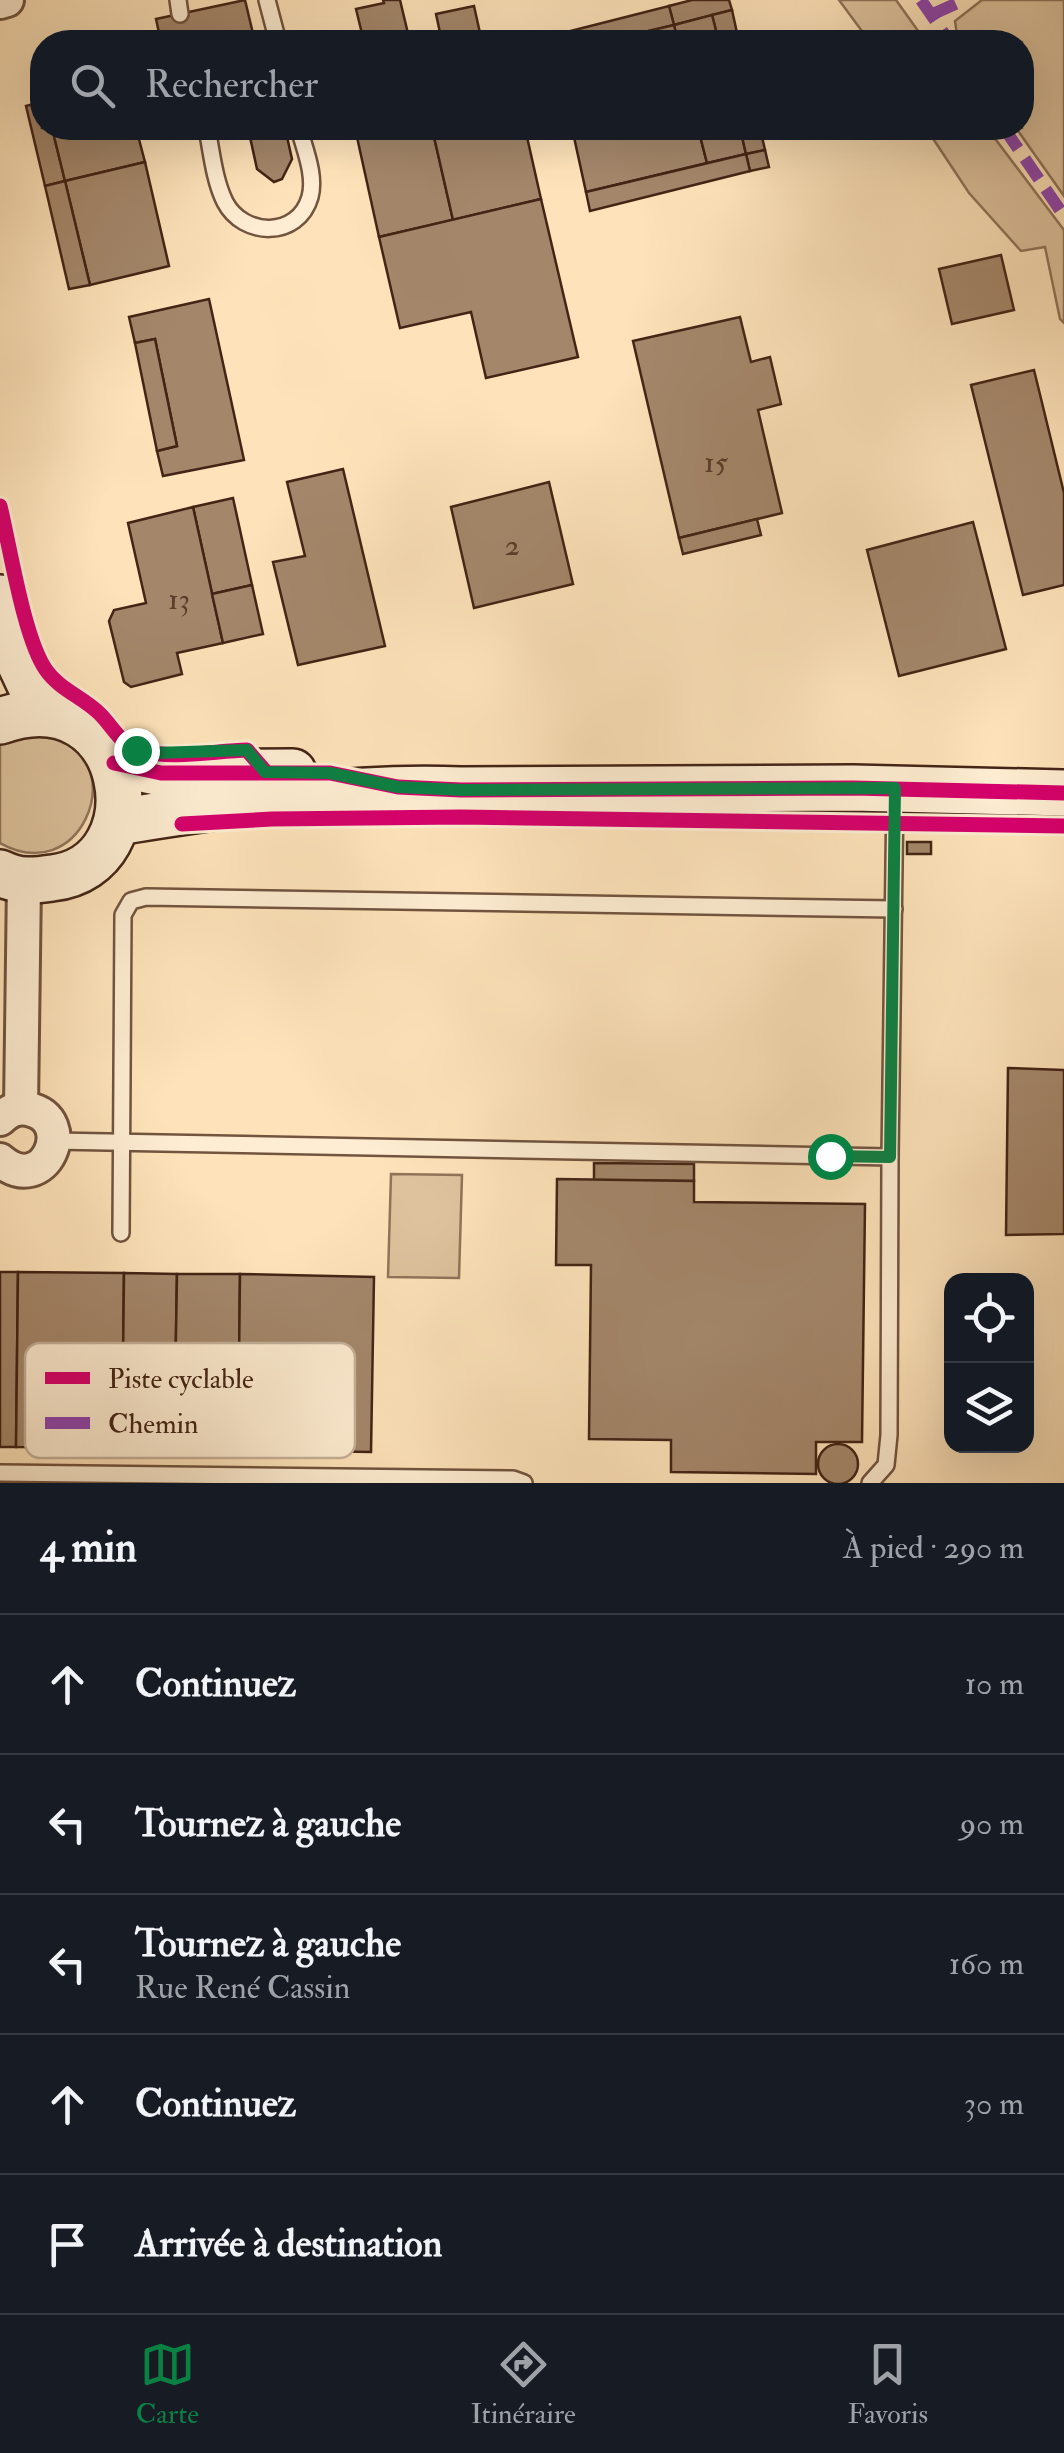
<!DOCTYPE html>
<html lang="fr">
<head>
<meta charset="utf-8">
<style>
  :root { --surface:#171b24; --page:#242831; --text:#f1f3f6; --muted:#9ea1a6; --line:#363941; --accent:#0b8043 }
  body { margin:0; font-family:"IM FELL Double Pica",serif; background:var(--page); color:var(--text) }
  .controls { position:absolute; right:30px; bottom:30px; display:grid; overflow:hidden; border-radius:20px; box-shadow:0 10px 40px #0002 }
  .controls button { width:90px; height:90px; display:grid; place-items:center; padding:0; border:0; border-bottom:2px solid var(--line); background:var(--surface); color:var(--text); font:50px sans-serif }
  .stop { position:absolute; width:30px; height:30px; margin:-22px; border:8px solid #0b8043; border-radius:50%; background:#fff }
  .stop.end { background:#0b8043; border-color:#fff; box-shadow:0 2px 10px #0008 }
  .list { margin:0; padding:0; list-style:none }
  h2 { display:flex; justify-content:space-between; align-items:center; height:130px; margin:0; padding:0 40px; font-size:42px }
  h2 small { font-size:32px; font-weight:400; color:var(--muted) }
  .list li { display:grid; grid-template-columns:65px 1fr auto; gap:30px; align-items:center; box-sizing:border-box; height:140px; padding:0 40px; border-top:2px solid var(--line) }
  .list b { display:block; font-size:38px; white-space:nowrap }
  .list p { margin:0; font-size:32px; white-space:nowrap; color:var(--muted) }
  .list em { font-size:32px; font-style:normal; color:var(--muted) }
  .icon { flex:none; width:55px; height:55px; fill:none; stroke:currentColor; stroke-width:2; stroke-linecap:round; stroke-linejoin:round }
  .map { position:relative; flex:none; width:1064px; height:1483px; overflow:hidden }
  .search { position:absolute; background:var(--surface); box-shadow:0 10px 40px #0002; left:30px; right:30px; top:30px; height:110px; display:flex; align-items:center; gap:25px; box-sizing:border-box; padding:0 35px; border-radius:40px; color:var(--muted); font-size:38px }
  .sheet { height:830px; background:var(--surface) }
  nav { display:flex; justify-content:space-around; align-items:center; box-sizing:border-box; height:140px; border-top:2px solid var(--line); background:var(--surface); font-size:28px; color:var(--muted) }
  nav a { display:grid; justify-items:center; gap:5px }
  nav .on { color:var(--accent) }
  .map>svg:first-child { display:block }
</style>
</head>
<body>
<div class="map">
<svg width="1064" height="1483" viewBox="0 0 1064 1483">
  <rect width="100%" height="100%" fill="#fee3ba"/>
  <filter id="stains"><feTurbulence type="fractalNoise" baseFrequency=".002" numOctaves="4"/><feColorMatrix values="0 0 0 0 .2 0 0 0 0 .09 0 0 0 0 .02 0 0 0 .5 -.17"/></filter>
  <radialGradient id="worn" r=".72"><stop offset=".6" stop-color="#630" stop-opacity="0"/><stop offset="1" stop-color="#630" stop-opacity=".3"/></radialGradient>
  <!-- green -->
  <g fill="#dec39e" stroke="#90745a" stroke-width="2.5">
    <polygon points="839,0 896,0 926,42 870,42"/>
    <polygon points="982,0 1064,0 1064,196 1016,128 1022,128 1022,42 958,42 955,21"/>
    <polygon points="926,128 987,128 1064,230 1064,323 1060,319 1045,247 1021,251 969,193"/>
    <path d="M22 733C34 735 50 735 61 740 128 768 80 888 0 843V742Z"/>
    <polygon points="391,1174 462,1175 459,1278 388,1277"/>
  </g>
  <!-- building -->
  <g fill="#a4876b" stroke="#432416" stroke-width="2.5">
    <polygon points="245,0 255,42 161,42 156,19"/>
    <polygon points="383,0 400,0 410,42 364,42 356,9 384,3"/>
    <polygon points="692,0 729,0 732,10 674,25 669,6"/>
    <polygon points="474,6 482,42 442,42 436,14"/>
    <polygon points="669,6 674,25 602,42 552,42 551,36"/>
    <polygon points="732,10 739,42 719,42 712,15"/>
    <polygon points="712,15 719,42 678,42 674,25"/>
    <polygon points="674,25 678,42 602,42"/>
    <polygon points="42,102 42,128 52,128 65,181 45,186 26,106"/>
    <polygon points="52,128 136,128 145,162 65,181"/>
    <polygon points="248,128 285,128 292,159 282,179 274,182 257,169"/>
    <polygon points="355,128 432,128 453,220 379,237"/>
    <polygon points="432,128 525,128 541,199 453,220"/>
    <polygon points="572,128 698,128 707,163 586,192"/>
    <polygon points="698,128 740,128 746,154 707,163"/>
    <polygon points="740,128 760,128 765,150 746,154"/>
    <polygon points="765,150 769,167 750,171 746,154"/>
    <polygon points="746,154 750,171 590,211 586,192"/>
    <polygon points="145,162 169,266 90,285 65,181"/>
    <polygon points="65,181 90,285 69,289 45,186"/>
    <polygon points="541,199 578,357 486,378 471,312 400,328 379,237"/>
    <polygon points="1001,255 1014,310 952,324 939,269"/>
    <polygon points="209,299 244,460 163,476 157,451 177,446 155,339 135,343 129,317"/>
    <polygon points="740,317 751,362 770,357 781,404 758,410 782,513 679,538 633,341"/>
    <polygon points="155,339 177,446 157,451 135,343"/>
    <polygon points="1034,370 1064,493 1064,585 1023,595 971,385"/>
    <polygon points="343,469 385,646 298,665 273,562 305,556 287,482"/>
    <polygon points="549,482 573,584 474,608 451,507"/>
    <polygon points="233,498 252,585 212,594 193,507"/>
    <polygon points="193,507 223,643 177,653 182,674 131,687 124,682 109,621 114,610 146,603 128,523"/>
    <polygon points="757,519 761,535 683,554 679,538"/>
    <polygon points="973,522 1006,649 899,676 867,550"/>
    <polygon points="252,585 263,634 223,643 212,594"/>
    <rect x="907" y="842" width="24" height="12"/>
    <polygon points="1008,1068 1064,1070 1064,1234 1006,1235"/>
    <polygon points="594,1163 694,1164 694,1181 594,1180"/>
    <polygon points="557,1179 694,1181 694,1202 865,1204 862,1442 816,1442 816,1474 671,1472 671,1440 589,1439 591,1265 556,1265"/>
    <polygon points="0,1272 18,1272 16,1447 0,1447"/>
    <polygon points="18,1272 124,1273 122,1448 16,1447"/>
    <polygon points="124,1273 177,1274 174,1449 122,1448"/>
    <polygon points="177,1274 240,1274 238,1450 174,1449"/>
    <polygon points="240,1274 374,1277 371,1452 238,1450"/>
    <circle cx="838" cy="1464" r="20"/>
  </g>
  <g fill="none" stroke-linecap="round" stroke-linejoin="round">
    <defs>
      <g id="lane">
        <polyline points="178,0 180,14"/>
        <polyline points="267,0 278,42"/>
        <path d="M208 134C212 156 215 182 225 202 243 237 298 239 310 197 316 175 304 148 299 128"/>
        <polyline points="54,1141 890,1157 895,792"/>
        <polyline points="121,1233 123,915 131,901 146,897 894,909"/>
        <polyline points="0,1473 513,1479 524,1483"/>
        <polyline points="870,1483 886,1465 889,1435 890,1157"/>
      </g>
      <g id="street">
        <polyline points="0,2 7,0"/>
        <polyline points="21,1108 24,882"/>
        <path d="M0 1119C9 1111 16 1107 28 1109 79 1119 45 1199 0 1160"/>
      </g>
      <g id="secondary">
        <polyline points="0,598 12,646 43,712"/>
        <path d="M0 721C132 674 161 866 52 878 32 881 19 882 0 873"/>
        <polyline points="114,763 161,773 293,772"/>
        <path d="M117 822C231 804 346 785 461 790L853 788 1064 793"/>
      </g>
    </defs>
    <!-- lane casing -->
    <use href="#lane" stroke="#72543f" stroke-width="20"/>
    <!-- street casing -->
    <use href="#street" stroke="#72543f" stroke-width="38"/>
    <!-- secondary casing -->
    <use href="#secondary" stroke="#432416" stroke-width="50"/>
    <!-- lane -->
    <use href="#lane" stroke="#feedd2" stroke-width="15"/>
    <!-- street -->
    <use href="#street" stroke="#feedd2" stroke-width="32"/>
    <!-- secondary -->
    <use href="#secondary" stroke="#feedd2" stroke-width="45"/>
    <!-- quiet -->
    <g stroke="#8e44ad" stroke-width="12" stroke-dasharray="25 12" stroke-linecap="butt">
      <polyline points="921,0 950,42"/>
      <polyline points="933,14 964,0"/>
      <polyline points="1004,128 1064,216"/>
    </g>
    <defs>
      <g id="cycleway">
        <path d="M0 506C10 547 24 639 46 670 60 690 83 697 100 714 113 727 120 744 139 750 171 760 213 751 247 750L265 771"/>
        <polyline points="114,763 161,773 330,773 398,787 461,790 853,788 1064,793"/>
        <polyline points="182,824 272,819 461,817 1064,826"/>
      </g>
    </defs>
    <!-- cycleway casing -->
    <use href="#cycleway" stroke="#feedd2" stroke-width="21"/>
    <!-- cycleway -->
    <use href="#cycleway" stroke="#d6006c" stroke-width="15"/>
  </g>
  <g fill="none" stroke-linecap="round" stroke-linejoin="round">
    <!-- route -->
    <polyline stroke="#0b8043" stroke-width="12" points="136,750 156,753 247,750 265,772 330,773 398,787 462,790 895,788 890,1157 830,1156"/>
  </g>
  <g text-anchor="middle" stroke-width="9" stroke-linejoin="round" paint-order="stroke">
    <!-- number labels -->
    <g font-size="30" fill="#5b3d2b">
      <text x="716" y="472">15</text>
      <text x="512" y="555">2</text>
      <text x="179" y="609">13</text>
    </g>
  </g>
  <!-- legend -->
  <rect x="25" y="1343" width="330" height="115" rx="15" fill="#feedd2" stroke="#c6b19a" stroke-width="2.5"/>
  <rect x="45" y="1372" width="45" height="12" fill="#d6006c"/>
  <rect x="45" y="1417" width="45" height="12" fill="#8e44ad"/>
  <g font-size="28" fill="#432416">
    <text x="108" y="1388">Piste cyclable</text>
    <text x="108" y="1433">Chemin</text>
  </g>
  <rect width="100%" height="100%" filter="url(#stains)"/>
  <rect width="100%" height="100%" fill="url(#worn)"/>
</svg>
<div class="controls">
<button><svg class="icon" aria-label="locate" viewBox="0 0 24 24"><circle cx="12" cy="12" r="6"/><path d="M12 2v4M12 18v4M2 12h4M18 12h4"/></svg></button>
<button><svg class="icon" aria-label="layers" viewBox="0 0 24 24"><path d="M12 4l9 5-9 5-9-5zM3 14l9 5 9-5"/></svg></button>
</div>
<div class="stop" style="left:830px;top:1156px"></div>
<div class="stop end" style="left:136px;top:750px"></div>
<div class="search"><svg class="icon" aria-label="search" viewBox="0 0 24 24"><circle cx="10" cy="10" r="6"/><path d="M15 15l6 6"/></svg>Rechercher</div>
</div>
<section class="sheet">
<h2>4 min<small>À pied · 290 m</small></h2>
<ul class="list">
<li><svg class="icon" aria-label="ahead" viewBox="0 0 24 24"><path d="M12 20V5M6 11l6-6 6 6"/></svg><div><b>Continuez</b></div><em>10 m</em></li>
<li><svg class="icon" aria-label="left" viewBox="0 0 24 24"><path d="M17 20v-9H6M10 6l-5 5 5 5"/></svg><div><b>Tournez à gauche</b></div><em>90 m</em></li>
<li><svg class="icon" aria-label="left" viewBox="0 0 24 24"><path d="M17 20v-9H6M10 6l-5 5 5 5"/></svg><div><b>Tournez à gauche</b><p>Rue René Cassin</p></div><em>160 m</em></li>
<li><svg class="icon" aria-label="ahead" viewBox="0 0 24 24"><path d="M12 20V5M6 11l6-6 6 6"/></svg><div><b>Continuez</b></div><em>30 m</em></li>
<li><svg class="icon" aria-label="arrive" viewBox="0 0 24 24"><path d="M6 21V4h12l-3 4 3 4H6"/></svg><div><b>Arrivée à destination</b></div></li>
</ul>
</section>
<nav>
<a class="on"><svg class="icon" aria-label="map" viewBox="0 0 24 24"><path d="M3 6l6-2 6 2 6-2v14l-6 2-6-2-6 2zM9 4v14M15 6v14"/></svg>Carte</a>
<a><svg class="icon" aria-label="directions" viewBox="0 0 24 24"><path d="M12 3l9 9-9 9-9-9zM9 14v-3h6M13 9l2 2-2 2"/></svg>Itinéraire</a>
<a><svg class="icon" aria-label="saved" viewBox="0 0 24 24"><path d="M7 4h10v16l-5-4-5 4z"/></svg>Favoris</a>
</nav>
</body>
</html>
